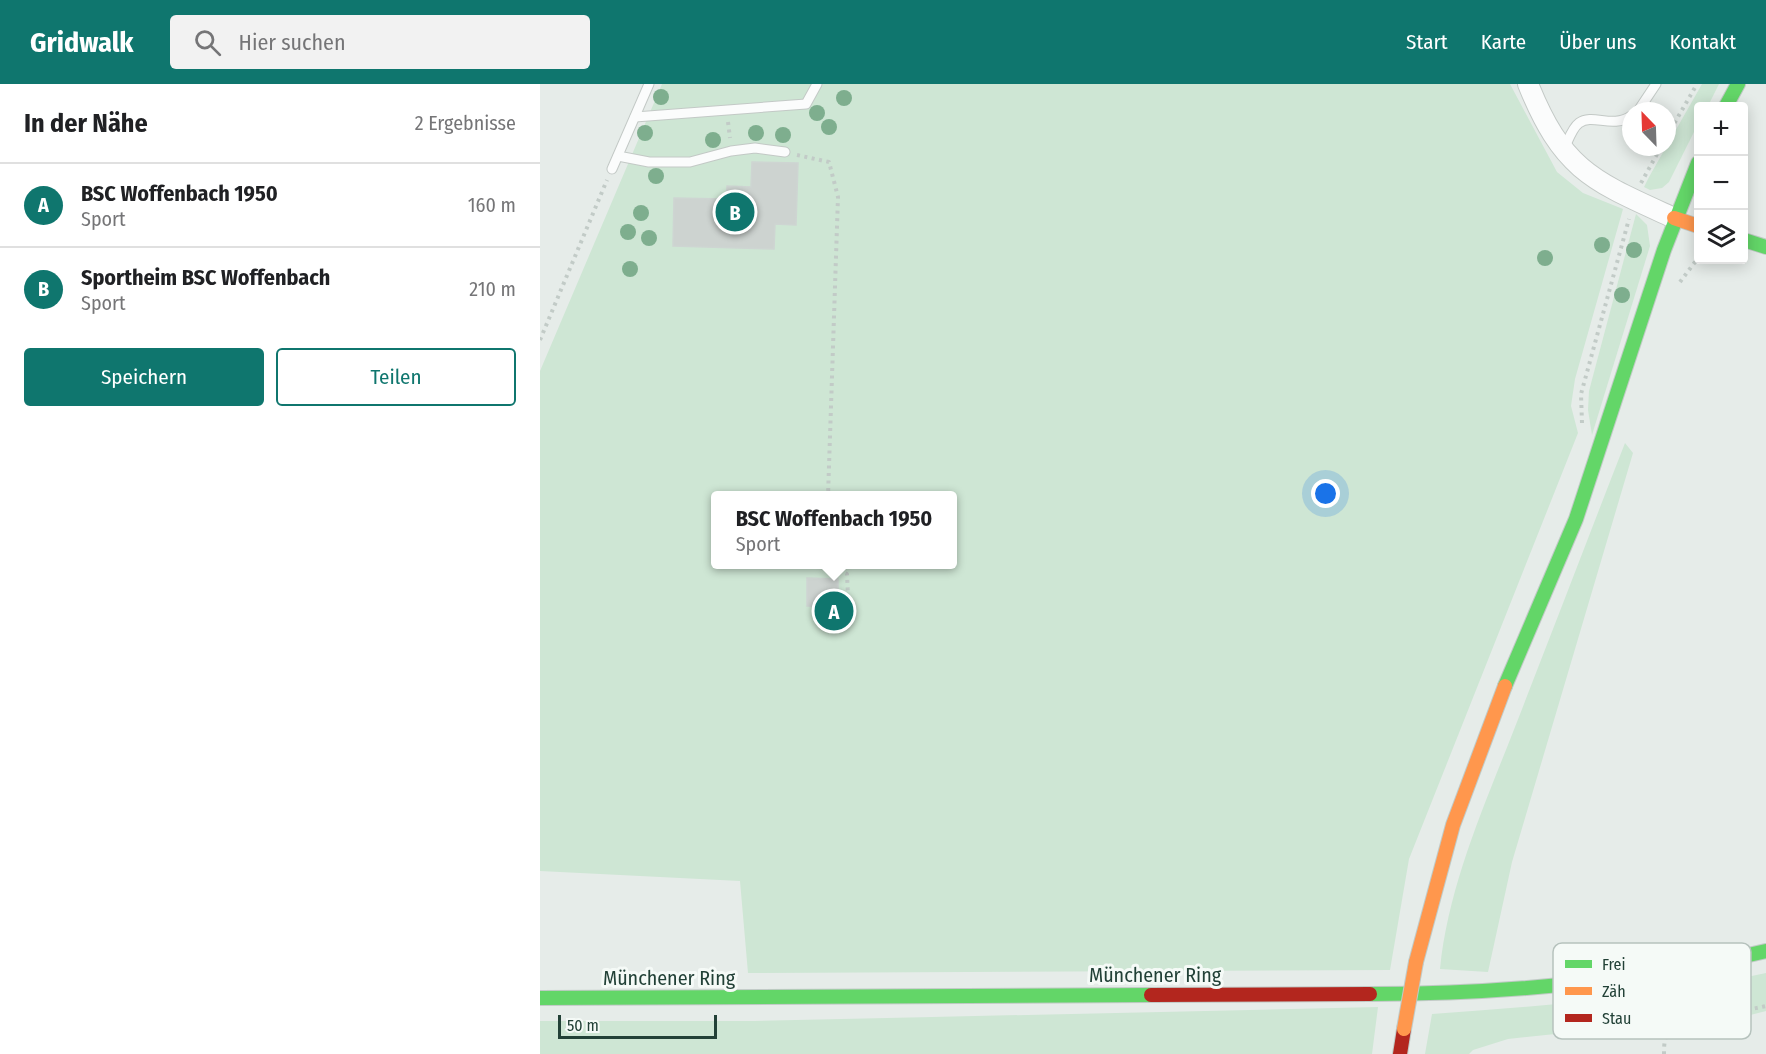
<!DOCTYPE html>
<html lang="de">
<head>
<meta charset="utf-8">
<style>
  :root { --surface:#fff; --page:#f2f2f2; --text:#202124; --muted:#757577; --line:#e0e0e0; --accent:#0f766e }
  body { margin:0; font-family:"Fira Sans Condensed",sans-serif; background:var(--page); color:var(--text) }
  .controls { position:absolute; right:18px; top:18px; display:grid; overflow:hidden; border-radius:6px; box-shadow:0 3px 15px #0003 }
  .controls button { width:54px; height:54px; display:grid; place-items:center; padding:0; border:0; border-bottom:2px solid var(--line); background:var(--surface); color:var(--text); font:30px sans-serif }
  .compass { position:absolute; left:1082px; top:18px; width:54px; height:54px; border-radius:50%; background:var(--surface); box-shadow:0 3px 15px #0003; rotate:337deg }
  .scale { position:absolute; left:18px; bottom:15px; width:159px; box-sizing:border-box; padding-left:6px; border:3px solid #224137; border-top:0; font-size:16px; line-height:21px; white-space:nowrap; color:#224137; -webkit-text-stroke:4px #f5faf7; paint-order:stroke }
  .you { position:absolute; left:786px; top:410px; width:21px; height:21px; margin:-15px; border:4px solid #fff; border-radius:50%; background:#1a73e8; box-shadow:0 0 0 9px #1a73e833 }
  .badge { display:grid; place-items:center; width:39px; height:39px; border-radius:50%; background:var(--accent); color:#fff; font-size:20px; font-weight:700 }
  .pin { position:absolute; translate:-50% -50%; border:3px solid #fff; box-shadow:0 2px 6px #0006 }
  .popup { position:absolute; left:171px; top:407px; width:246px; height:78px; box-sizing:border-box; display:grid; place-content:center; border-radius:6px; background:var(--surface); filter:drop-shadow(0 2px 4px #0005); font-size:20px; white-space:nowrap; color:var(--muted) }
  .popup b { font-size:22px; color:var(--text) }
  .popup::after { content:''; position:absolute; left:50%; top:100%; margin-left:-12px; border:12px solid transparent; border-top-color:var(--surface) }
  .list { margin:0; padding:0; list-style:none }
  h2 { display:flex; justify-content:space-between; align-items:center; height:78px; margin:0; padding:0 24px; font-size:26px }
  h2 small { font-size:20px; font-weight:400; color:var(--muted) }
  .list li { display:grid; grid-template-columns:39px 1fr auto; gap:18px; align-items:center; box-sizing:border-box; height:84px; padding:0 24px; border-top:2px solid var(--line) }
  .list b { display:block; font-size:22px; white-space:nowrap }
  .list p { margin:0; font-size:20px; white-space:nowrap; color:var(--muted) }
  .list em { font-size:20px; font-style:normal; color:var(--muted) }
  .actions { display:flex; gap:12px; padding:18px 24px }
  .actions a { flex:1; padding:14px 0; border:2px solid var(--accent); border-radius:6px; text-align:center; font-size:21px; color:var(--accent) }
  .actions .main { background:var(--accent); color:#fff }
  .icon { flex:none; width:33px; height:33px; fill:none; stroke:currentColor; stroke-width:2; stroke-linecap:round; stroke-linejoin:round }
  .map { position:relative; flex:none; width:1226px; height:970px; overflow:hidden }
  header { display:flex; align-items:center; gap:36px; box-sizing:border-box; height:84px; padding:0 30px; background:var(--accent); color:#fff }
  header strong { font-size:28px }
  nav { display:flex; gap:33px; margin-inline-start:auto; font-size:21px }
  .search { width:420px; height:54px; background:var(--page); display:flex; align-items:center; gap:15px; box-sizing:border-box; padding:0 21px; border-radius:6px; color:var(--muted); font-size:22px }
  main { display:flex }
  aside { flex:1; background:var(--surface) }
  .map>svg:first-child { display:block }
</style>
</head>
<body>
<header>
<strong>Gridwalk</strong>
<div class="search"><svg class="icon" aria-label="search" viewBox="0 0 24 24"><circle cx="10" cy="10" r="6"/><path d="M15 15l6 6"/></svg>Hier suchen</div>
<nav><a>Start</a><a>Karte</a><a>Über uns</a><a>Kontakt</a></nav>
</header>
<main>
<aside>
<h2>In der Nähe<small>2 Ergebnisse</small></h2>
<ul class="list">
<li><span class="badge">A</span><div><b>BSC Woffenbach 1950</b><p>Sport</p></div><em>160 m</em></li>
<li><span class="badge">B</span><div><b>Sportheim BSC Woffenbach</b><p>Sport</p></div><em>210 m</em></li>
</ul>
<div class="actions"><a class="main">Speichern</a><a>Teilen</a></div>
</aside>
<div class="map">
<svg width="1226" height="970" viewBox="0 0 1226 970">
  <rect width="100%" height="100%" fill="#e6ece9"/>
  <!-- green -->
  <g fill="#cee6d4" fill-rule="evenodd">
    <path d="M122 0H970L1017 88 1043 109 1083 125 1035 295 1031 322 1038 349 869 775 850 886 208 889 200 797 0 787V287ZM176 412H412V480H176Z"/>
    <polygon points="1162,0 1179,0 1168,22 1158,22 1158,40 1129,98 1122,104 1110,106 1104,103 1109,93"/>
    <polygon points="1096,130 1107,141 1110,162 1052,351 1048,326 1049,307"/>
    <path d="M1085 359 1093 369 972 778 948 888 900 885C908 802 945 720 975 643 1012 548 1048 454 1085 359Z"/>
    <path d="M1226 889V927L1132 951 1121 939 968 955 933 966 929 970H885L892 930C1003 922 1117 913 1226 889Z"/>
    <polygon points="838,923 832,970 0,970 0,937 215,937"/>
  </g>
  <!-- building -->
  <g fill="#cdd3d0" stroke="#ced5d2" stroke-width="1.5">
    <polygon points="212,78 258,79 256,141 235,140 234,165 133,162 134,114 186,115 187,102 211,103"/>
    <polygon points="267,494 298,495 298,523 267,522"/>
  </g>
  <g fill="none" stroke-linecap="round" stroke-linejoin="round">
    <defs>
      <g id="lane">
        <polyline points="1098,27 1116,0"/>
        <polyline points="95,33 266,20 277,0"/>
        <path d="M1024 65C1028 57 1032 44 1039 39 1053 29 1072 45 1091 32"/>
        <polyline points="78,72 109,78 150,78 191,67 215,64 245,68"/>
        <polyline points="72,85 109,0"/>
      </g>
      <path id="street" d="M988 0C1023 87 1053 97 1134 134"/>
      <g id="fast">
        <polyline points="1186,22 1198,0"/>
        <polyline points="1204,156 1226,163"/>
        <polyline points="965,602 1036,435 1124,166 1158,79"/>
        <path d="M830 910C964 910 1096 898 1226 867"/>
        <polyline points="0,914 611,911"/>
      </g>
      <g id="slow">
        <polyline points="1134,134 1158,142"/>
        <polyline points="876,878 913,741 965,602"/>
      </g>
      <g id="jam">
        <polyline points="611,911 830,910"/>
        <polyline points="860,970 864,945"/>
      </g>
    </defs>
    <!-- lane casing -->
    <use href="#lane" stroke="#c3c9c6" stroke-width="11"/>
    <!-- street casing -->
    <use href="#street" stroke="#c3c9c6" stroke-width="22"/>
    <!-- fast casing -->
    <use href="#fast" stroke="#c1cac6" stroke-width="16"/>
    <!-- slow casing -->
    <use href="#slow" stroke="#c1cac6" stroke-width="16"/>
    <!-- jam casing -->
    <use href="#jam" stroke="#c1cac6" stroke-width="16"/>
    <!-- path -->
    <g stroke="#c2cbc7" stroke-width="4" stroke-dasharray="3 4.5" stroke-linecap="butt">
      <polyline points="188,38 190,54"/>
      <polyline points="1127,52 1157,0"/>
      <polyline points="257,71 289,78 298,113 288,412"/>
      <polyline points="1101,99 1121,63"/>
      <polyline points="1140,198 1158,174"/>
      <polyline points="0,256 67,96"/>
      <polyline points="1042,339 1041,310 1089,135"/>
      <polyline points="285,480 307,490 308,512"/>
      <path d="M1124 970C1124 964 1124 956 1127 951 1135 935 1207 927 1226 922"/>
    </g>
    <!-- lane -->
    <use href="#lane" stroke="#fbfcfc" stroke-width="9"/>
    <!-- street -->
    <use href="#street" stroke="#fbfcfc" stroke-width="20"/>
    <!-- fast -->
    <use href="#fast" stroke="#63d668" stroke-width="14"/>
    <!-- slow -->
    <use href="#slow" stroke="#ff974d" stroke-width="14"/>
    <!-- jam -->
    <use href="#jam" stroke="#b3261e" stroke-width="14"/>
    <defs>
      <polyline id="slow-bridge" points="864,945 876,878"/>
    </defs>
    <!-- slow-bridge casing -->
    <use href="#slow-bridge" stroke="#c1cac6" stroke-width="16" stroke-linecap="butt"/>
    <!-- slow-bridge -->
    <use href="#slow-bridge" stroke="#ff974d" stroke-width="14"/>
  </g>
  <!-- trees -->
  <g fill="#7eae8e">
    <circle cx="121" cy="13" r="8"/>
    <circle cx="304" cy="14" r="8"/>
    <circle cx="277" cy="29" r="8"/>
    <circle cx="289" cy="43" r="8"/>
    <circle cx="105" cy="49" r="8"/>
    <circle cx="216" cy="49" r="8"/>
    <circle cx="243" cy="51" r="8"/>
    <circle cx="173" cy="56" r="8"/>
    <circle cx="116" cy="92" r="8"/>
    <circle cx="101" cy="129" r="8"/>
    <circle cx="88" cy="148" r="8"/>
    <circle cx="109" cy="154" r="8"/>
    <circle cx="1062" cy="161" r="8"/>
    <circle cx="1094" cy="166" r="8"/>
    <circle cx="1005" cy="174" r="8"/>
    <circle cx="90" cy="185" r="8"/>
    <circle cx="1082" cy="211" r="8"/>
  </g>
  <g text-anchor="middle" stroke-width="6" stroke-linejoin="round" paint-order="stroke">
    <!-- street labels -->
    <g font-size="20" fill="#224137" stroke="#f5faf7">
      <text x="615" y="898">Münchener Ring</text>
      <text x="129" y="901">Münchener Ring</text>
    </g>
  </g>
  <!-- legend -->
  <rect x="1013" y="859" width="198" height="96" rx="9" fill="#f5faf7" stroke="#b6c2bd" stroke-width="1.5"/>
  <rect x="1025" y="876" width="27" height="8" fill="#63d668"/>
  <rect x="1025" y="903" width="27" height="8" fill="#ff974d"/>
  <rect x="1025" y="930" width="27" height="8" fill="#b3261e"/>
  <g font-size="16" fill="#224137">
    <text x="1062" y="886">Frei</text>
    <text x="1062" y="913">Zäh</text>
    <text x="1062" y="940">Stau</text>
  </g>
</svg>
<div class="controls">
<button>+</button>
<button>−</button>
<button><svg class="icon" aria-label="layers" viewBox="0 0 24 24"><path d="M12 4l9 5-9 5-9-5zM3 14l9 5 9-5"/></svg></button>
</div>
<svg class="compass" viewBox="-18 -18 36 36"><path d="M0-13l5 13h-10z" fill="#e53935"/><path d="M0 13l5-13h-10z" fill="#757577"/></svg>
<div class="scale">50 m</div>
<div class="you"></div>
<div class="pin badge" style="left:294px;top:527px">A</div>
<div class="popup"><b>BSC Woffenbach 1950</b>Sport</div>
<div class="pin badge" style="left:195px;top:128px">B</div>
</div>
</main>
</body>
</html>
